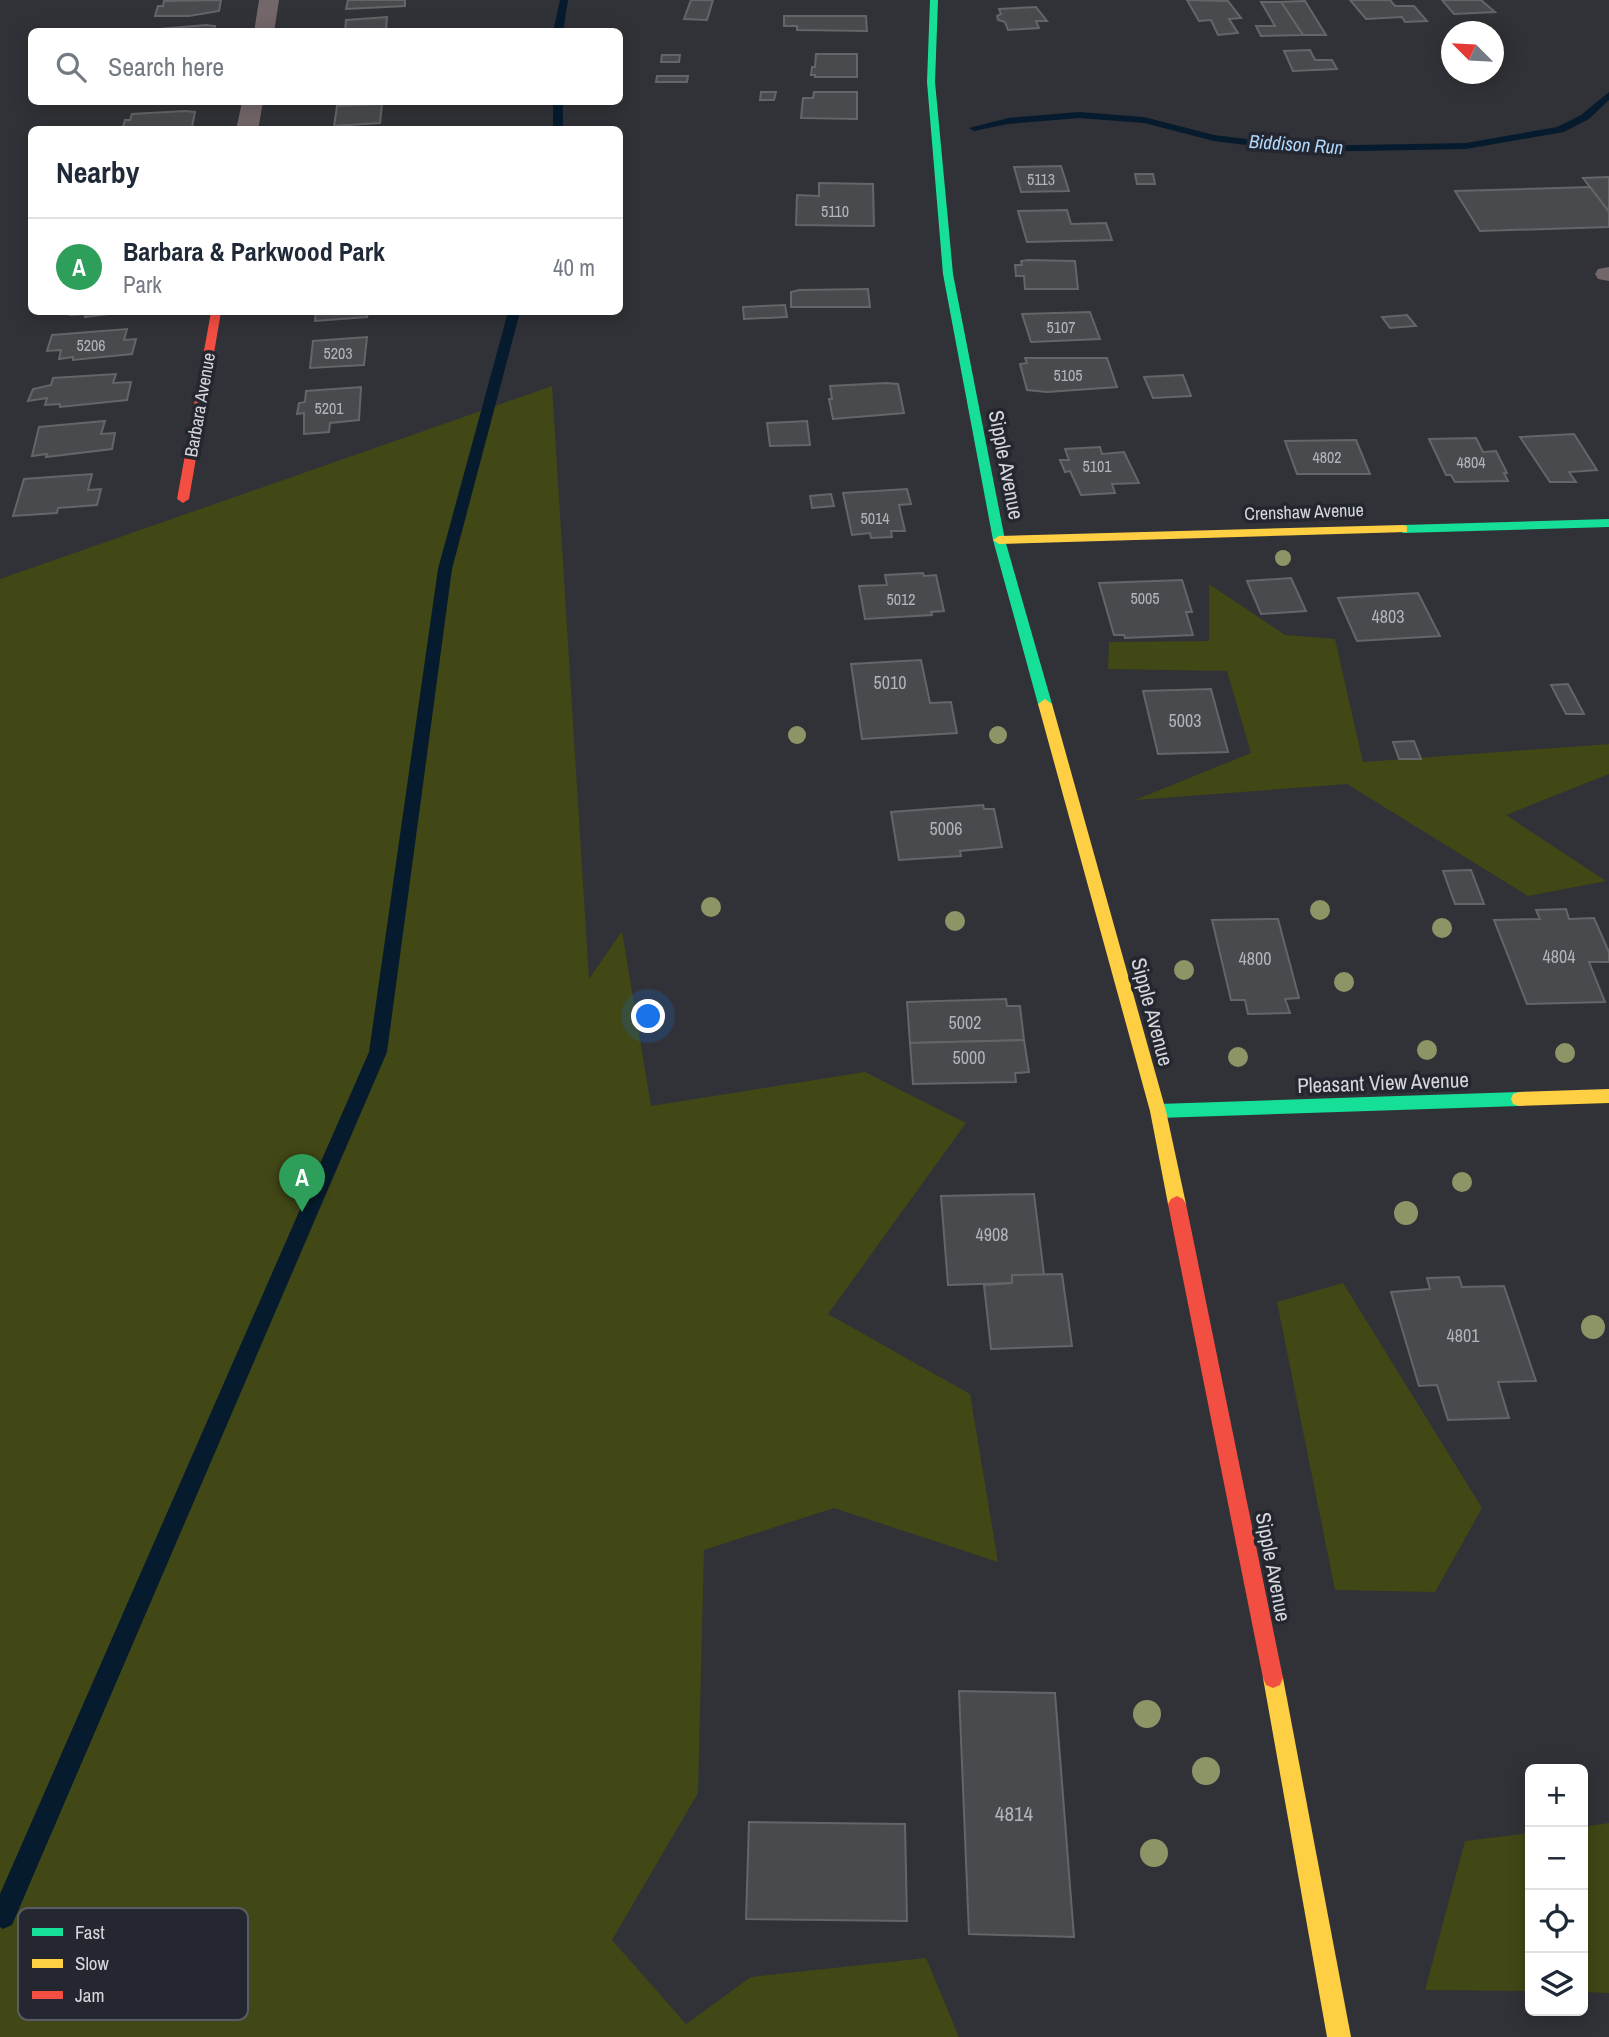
<!DOCTYPE html>
<html lang="en">
<head>
<meta charset="utf-8">
<style>
  :root { --surface:#fff; --page:#f2f2f3; --text:#1f2937; --muted:#747a83; --line:#e0e1e3; --accent:#db2777 }
  body { margin:0; font-family:"Archivo Narrow",sans-serif; background:var(--page); color:var(--text) }
  .controls { position:absolute; right:21px; bottom:21px; display:grid; overflow:hidden; border-radius:10px; box-shadow:0 4px 18px #0003 }
  .controls button { width:63px; height:63px; display:grid; place-items:center; padding:0; border:0; border-bottom:2px solid var(--line); background:var(--surface); color:var(--text); font:35px sans-serif }
  .compass { position:absolute; left:1441px; top:21px; width:63px; height:63px; border-radius:50%; background:var(--surface); box-shadow:0 4px 18px #0003; rotate:294deg }
  .you { position:absolute; left:649px; top:1017px; width:24px; height:24px; margin:-18px; border:5px solid #fff; border-radius:50%; background:#1a73e8; box-shadow:0 0 0 10px #1a73e833 }
  .badge { display:grid; place-items:center; width:46px; height:46px; border-radius:50%; background:var(--accent); color:#fff; font-size:23px; font-weight:700 }
  .pin { position:absolute; translate:-50% -58px; filter:drop-shadow(0 2px 4px #0008) }
  .pin::after { content:''; position:absolute; top:37px; width:24px; height:21px; background:inherit; clip-path:polygon(0 0,100% 0,50% 100%) }
  .list { margin:0; padding:0; list-style:none }
  h2 { display:flex; justify-content:space-between; align-items:center; height:91px; margin:0; padding:0 28px; font-size:30px }
  h2 small { font-size:23px; font-weight:400; color:var(--muted) }
  .list li { display:grid; grid-template-columns:46px 1fr auto; gap:21px; align-items:center; box-sizing:border-box; height:98px; padding:0 28px; border-top:2px solid var(--line) }
  .list b { display:block; font-size:26px; white-space:nowrap }
  .list p { margin:0; font-size:23px; white-space:nowrap; color:var(--muted) }
  .list em { font-size:23px; font-style:normal; color:var(--muted) }
  .icon { flex:none; width:38px; height:38px; fill:none; stroke:currentColor; stroke-width:2; stroke-linecap:round; stroke-linejoin:round }
  .map { position:relative; flex:none; width:1609px; height:2037px; overflow:hidden }
  .search { position:absolute; background:var(--surface); box-shadow:0 4px 18px #0003; left:28px; top:28px; width:595px; height:77px; display:flex; align-items:center; gap:18px; box-sizing:border-box; padding:0 24px; border-radius:10px; color:var(--muted); font-size:26px }
  .panel { position:absolute; background:var(--surface); box-shadow:0 4px 18px #0003; left:28px; top:126px; width:595px; height:189px; border-radius:10px }
  .map>svg:first-child { display:block }
</style>
</head>
<body>
<div class="map">
<svg width="1609" height="2037" viewBox="0 0 1609 2037">
  <rect width="100%" height="100%" fill="#313237"/>
  <!-- green -->
  <g fill="#414715">
    <polygon points="552,386 589,979 622,931 651,1106 865,1072 966,1123 828,1314 970,1394 998,1562 834,1508 704,1550 698,1793 612,1940 686,2024 751,1977 926,1958 959,2037 0,2037 0,579"/>
    <polygon points="1209,584 1285,635 1335,639 1363,762 1609,744 1609,774 1506,815 1606,881 1528,896 1347,784 1135,800 1251,753 1227,671 1108,669 1109,642 1209,641"/>
    <polygon points="1343,1283 1482,1508 1435,1592 1335,1590 1277,1302"/>
    <polygon points="1609,1823 1609,1993 1583,1992 1583,1827"/>
    <polygon points="1530,1833 1530,1991 1425,1990 1465,1841"/>
  </g>
  <g fill="none" stroke-linecap="round" stroke-linejoin="round">
    <!-- stream -->
    <g fill="#061c2e" fill-rule="evenodd">
      <polygon points="560,0 568,0 563,32 553,32"/>
      <polygon points="1609,92 1609,100 1589,119 1564,132 1466,149 1303,152 1214,141 1144,123 1079,118 1008,124 974,131 969,128 1008,118 1079,112 1144,117 1214,135 1303,146 1466,143 1557,127 1581,115"/>
      <rect x="553" y="102" width="10" height="28"/>
      <polygon points="508,312 520,312 452,569 387,1052 12,1925 3,1929 0,1927 0,1894 369,1052 438,569"/>
    </g>
  </g>
  <!-- building -->
  <g fill="#494a4e" stroke="#646568" stroke-width="2">
    <polygon points="221,0 219,11 189,16 155,16 158,6 163,6 164,1"/>
    <polygon points="348,0 405,0 405,6 346,9"/>
    <polygon points="691,0 713,0 707,20 684,19"/>
    <polygon points="1187,0 1228,1 1241,18 1229,19 1238,33 1218,35 1211,20 1199,21"/>
    <polygon points="1350,0 1390,0 1395,6 1414,6 1427,21 1405,22 1402,17 1366,19"/>
    <polygon points="1442,0 1481,0 1495,12 1454,14"/>
    <polygon points="1305,1 1326,35 1303,35 1281,2"/>
    <polygon points="1261,2 1281,2 1303,35 1261,36 1256,26 1275,26"/>
    <polygon points="1036,7 1047,21 1036,21 1039,28 1008,30 1005,22 998,20 997,16 1001,14 999,9"/>
    <polygon points="784,16 866,16 867,31 797,30 797,26 784,26"/>
    <polygon points="387,17 386,32 345,32 346,20"/>
    <polygon points="206,25 215,26 213,32 123,32"/>
    <polygon points="1310,50 1315,60 1332,60 1337,69 1293,71 1284,51"/>
    <polygon points="816,54 857,54 857,77 815,77 815,75 811,75 812,67 815,67"/>
    <polygon points="662,55 680,55 679,62 661,62"/>
    <polygon points="657,76 688,76 687,82 656,82"/>
    <polygon points="761,92 776,92 774,100 760,100"/>
    <polygon points="814,92 857,92 857,119 801,118 803,98 813,98"/>
    <polygon points="382,104 380,123 334,126 337,106"/>
    <polygon points="185,111 195,112 192,127 177,130 122,130 125,120 130,120 132,114"/>
    <polygon points="1061,166 1069,191 1021,192 1014,167"/>
    <polygon points="1135,174 1153,174 1155,184 1137,184"/>
    <polygon points="1609,177 1609,212 1583,178"/>
    <polygon points="819,183 873,184 874,226 796,225 797,195 819,196"/>
    <polygon points="1590,187 1609,212 1609,227 1480,231 1455,191"/>
    <polygon points="1067,210 1071,224 1106,223 1112,240 1027,242 1018,211"/>
    <polygon points="1028,260 1075,261 1078,289 1025,289 1024,276 1016,276 1015,265 1022,265 1021,261"/>
    <polygon points="868,289 870,307 791,307 791,292 799,290"/>
    <polygon points="785,305 787,317 744,319 743,307"/>
    <polygon points="71,312 125,312 85,317 86,314 70,315"/>
    <polygon points="316,312 368,312 367,317 315,321"/>
    <polygon points="1090,312 1100,339 1031,342 1022,314"/>
    <polygon points="1407,315 1416,326 1390,328 1382,317"/>
    <polygon points="127,329 124,340 136,339 132,354 73,360 73,357 59,359 61,350 47,351 52,335"/>
    <polygon points="367,337 364,365 310,368 313,341"/>
    <polygon points="1025,358 1107,358 1117,387 1047,392 1027,390 1020,364 1027,363"/>
    <polygon points="116,374 113,383 131,382 127,400 60,407 60,404 45,405 47,398 28,401 33,389 51,385 53,378"/>
    <polygon points="1183,375 1191,396 1153,398 1144,377"/>
    <polygon points="886,383 898,384 904,413 833,419 829,399 832,399 830,386"/>
    <polygon points="361,387 359,420 330,423 329,432 304,434 304,413 297,414 299,403 305,402 306,391"/>
    <polygon points="105,421 101,434 115,433 112,449 46,457 47,454 32,456 39,427"/>
    <polygon points="807,421 810,445 770,446 767,423"/>
    <polygon points="1574,434 1597,470 1569,472 1576,482 1550,482 1520,437"/>
    <polygon points="1476,438 1483,452 1496,451 1507,473 1504,473 1508,481 1455,482 1451,475 1446,475 1429,439"/>
    <polygon points="1356,440 1370,474 1297,474 1285,441"/>
    <polygon points="1100,447 1102,454 1124,452 1139,483 1112,484 1115,493 1081,495 1070,471 1065,472 1060,460 1069,460 1065,449"/>
    <polygon points="92,474 88,490 101,489 97,505 58,508 57,513 13,516 24,479"/>
    <polygon points="907,489 911,504 899,505 905,531 891,531 892,537 871,538 870,533 852,535 843,493"/>
    <polygon points="831,494 834,506 812,508 810,496"/>
    <polygon points="923,573 924,576 936,575 944,611 931,612 932,615 865,619 859,586 887,585 885,575"/>
    <polygon points="1291,578 1306,611 1261,614 1247,581"/>
    <polygon points="1182,580 1192,612 1186,612 1193,635 1125,638 1124,635 1114,635 1099,583"/>
    <polygon points="1418,593 1440,636 1357,641 1338,598"/>
    <polygon points="921,660 930,703 951,702 957,733 862,739 851,664"/>
    <polygon points="1568,684 1584,714 1566,714 1551,685"/>
    <polygon points="1211,689 1228,752 1158,754 1143,691"/>
    <polygon points="1414,741 1421,759 1399,759 1393,742"/>
    <polygon points="983,805 984,809 994,809 1002,847 960,851 961,856 899,860 891,812"/>
    <polygon points="1471,870 1484,904 1455,904 1443,871"/>
    <polygon points="1566,909 1569,919 1594,918 1609,952 1609,962 1589,962 1605,1002 1527,1004 1494,920 1540,919 1536,910"/>
    <polygon points="1278,919 1299,998 1285,999 1290,1013 1248,1014 1245,1000 1231,1000 1212,920"/>
    <polygon points="1006,999 1007,1006 1020,1006 1024,1040 910,1043 907,1002"/>
    <polygon points="1024,1040 1029,1072 1015,1073 1016,1082 913,1084 910,1043"/>
    <polygon points="1034,1194 1044,1275 1012,1275 1012,1283 948,1285 941,1196"/>
    <polygon points="1062,1274 1072,1346 991,1349 984,1285 1012,1283 1012,1275"/>
    <polygon points="1459,1277 1462,1287 1504,1286 1536,1381 1498,1382 1509,1418 1448,1420 1437,1385 1419,1386 1391,1292 1430,1289 1427,1278"/>
    <polygon points="959,1691 1055,1693 1074,1937 969,1934"/>
    <polygon points="749,1822 905,1824 907,1921 746,1919"/>
  </g>
  <g fill="none" stroke-linecap="round" stroke-linejoin="round">
    <!-- street -->
    <g fill="#74676a" fill-rule="evenodd">
      <polygon points="259,0 279,0 274,32 254,32"/>
      <polygon points="242,102 263,102 258,130 236,130"/>
      <polygon points="1609,267 1609,281 1598,279 1595,274 1598,269"/>
    </g>
    <!-- fast -->
    <g fill="#16e098" fill-rule="evenodd">
      <polygon points="930,0 938,0 935,82 953,274 1005,540 1052,704 1045,709 1038,704 993,540 943,274 927,82"/>
      <polygon points="1609,519 1609,527 1403,533 1397,529 1403,525"/>
      <polygon points="1519,1092 1525,1094 1527,1099 1525,1104 1519,1106 1158,1118 1152,1116 1150,1111 1152,1106 1158,1104"/>
    </g>
    <!-- slow -->
    <g fill="#ffcf43" fill-rule="evenodd">
      <polygon points="1403,525 1407,526 1407,532 999,544 993,540 999,536"/>
      <polygon points="1045,699 1052,704 1166,1111 1186,1204 1183,1209 1177,1212 1171,1209 1168,1204 1150,1111 1038,704"/>
      <polygon points="1609,1089 1609,1103 1519,1106 1513,1104 1511,1099 1513,1094 1519,1092"/>
      <polygon points="1273,1668 1280,1671 1283,1678 1351,2037 1327,2037 1263,1678 1266,1671"/>
    </g>
    <!-- jam -->
    <g fill="#f24e42" fill-rule="evenodd">
      <polygon points="211,312 221,312 189,499 183,503 177,499"/>
      <polygon points="1177,1196 1183,1199 1186,1204 1283,1678 1280,1685 1273,1688 1266,1685 1263,1678 1168,1204 1171,1199"/>
    </g>
  </g>
  <!-- trees -->
  <g fill="#8d9466">
    <circle cx="1283" cy="558" r="8"/>
    <circle cx="797" cy="735" r="9"/>
    <circle cx="998" cy="735" r="9"/>
    <circle cx="711" cy="907" r="10"/>
    <circle cx="1320" cy="910" r="10"/>
    <circle cx="955" cy="921" r="10"/>
    <circle cx="1442" cy="928" r="10"/>
    <circle cx="1184" cy="970" r="10"/>
    <circle cx="1344" cy="982" r="10"/>
    <circle cx="1427" cy="1050" r="10"/>
    <circle cx="1565" cy="1053" r="10"/>
    <circle cx="1238" cy="1057" r="10"/>
    <circle cx="1462" cy="1182" r="10"/>
    <circle cx="1406" cy="1213" r="12"/>
    <circle cx="1593" cy="1327" r="12"/>
    <circle cx="1147" cy="1714" r="14"/>
    <circle cx="1206" cy="1771" r="14"/>
    <circle cx="1154" cy="1853" r="14"/>
  </g>
  <g text-anchor="middle" stroke-width="7" stroke-linejoin="round" paint-order="stroke">
    <!-- far-number labels -->
    <g font-size="16" fill="#b1b4b8">
      <text x="1041" y="185">5113</text>
      <text x="835" y="217">5110</text>
      <text x="1061" y="333">5107</text>
      <text x="91" y="351">5206</text>
      <text x="338" y="359">5203</text>
      <text x="1068" y="381">5105</text>
      <text x="329" y="414">5201</text>
      <text x="1327" y="463">4802</text>
      <text x="1471" y="468">4804</text>
      <text x="1097" y="472">5101</text>
      <text x="875" y="524">5014</text>
      <text x="1145" y="604">5005</text>
      <text x="901" y="605">5012</text>
    </g>
    <!-- far-street labels -->
    <g font-size="18" fill="#d4d7dc" stroke="#242730">
      <text transform="translate(200 405) rotate(-80)" y="6">Barbara Avenue</text>
      <text transform="translate(1304 512) rotate(-2)" y="6">Crenshaw Avenue</text>
    </g>
    <!-- number labels -->
    <g font-size="18" fill="#b1b4b8">
      <text x="1388" y="623">4803</text>
      <text x="890" y="689">5010</text>
      <text x="1185" y="727">5003</text>
      <text x="946" y="835">5006</text>
      <text x="1559" y="963">4804</text>
      <text x="1255" y="965">4800</text>
      <text x="965" y="1029">5002</text>
      <text x="969" y="1064">5000</text>
      <text x="992" y="1241">4908</text>
      <text x="1463" y="1342">4801</text>
    </g>
    <!-- far-water labels -->
    <g font-size="19" font-style="italic" fill="#afd8fc" stroke="#242730">
      <text transform="translate(1296 144) rotate(4)" y="7">Biddison Run</text>
    </g>
    <!-- street labels -->
    <g font-size="21" fill="#d4d7dc" stroke="#242730">
      <text transform="translate(1006 465) rotate(79)" y="7">Sipple Avenue</text>
      <text transform="translate(1152 1012) rotate(75)" y="7">Sipple Avenue</text>
      <text transform="translate(1383 1083) rotate(-2)" y="7">Pleasant View Avenue</text>
      <text transform="translate(1273 1567) rotate(79)" y="7">Sipple Avenue</text>
    </g>
    <!-- near-number labels -->
    <g font-size="21" fill="#b1b4b8">
      <text x="1014" y="1821">4814</text>
    </g>
  </g>
  <!-- legend -->
  <rect x="18" y="1908" width="230" height="112" rx="10" fill="#242730" stroke="#595c64" stroke-width="2"/>
  <rect x="32" y="1928" width="31" height="8" fill="#16e098"/>
  <rect x="32" y="1959" width="31" height="9" fill="#ffcf43"/>
  <rect x="32" y="1991" width="31" height="8" fill="#f24e42"/>
  <g font-size="19" fill="#d4d7dc">
    <text x="75" y="1939">Fast</text>
    <text x="75" y="1970">Slow</text>
    <text x="75" y="2002">Jam</text>
  </g>
</svg>
<div class="controls">
<button>+</button>
<button>−</button>
<button><svg class="icon" aria-label="locate" viewBox="0 0 24 24"><circle cx="12" cy="12" r="6"/><path d="M12 2v4M12 18v4M2 12h4M18 12h4"/></svg></button>
<button><svg class="icon" aria-label="layers" viewBox="0 0 24 24"><path d="M12 4l9 5-9 5-9-5zM3 14l9 5 9-5"/></svg></button>
</div>
<svg class="compass" viewBox="-18 -18 36 36"><path d="M0-13l5 13h-10z" fill="#e53935"/><path d="M0 13l5-13h-10z" fill="#747a83"/></svg>
<div class="you"></div>
<div class="pin badge" style="left:302px;top:1212px;background:#2e9e5b">A</div>
<div class="search"><svg class="icon" aria-label="search" viewBox="0 0 24 24"><circle cx="10" cy="10" r="6"/><path d="M15 15l6 6"/></svg>Search here</div>
<section class="panel">
<h2>Nearby<small></small></h2>
<ul class="list">
<li><span class="badge" style="background:#2e9e5b">A</span><div><b>Barbara &amp; Parkwood Park</b><p>Park</p></div><em>40 m</em></li>
</ul>
</section>
</div>
</body>
</html>
